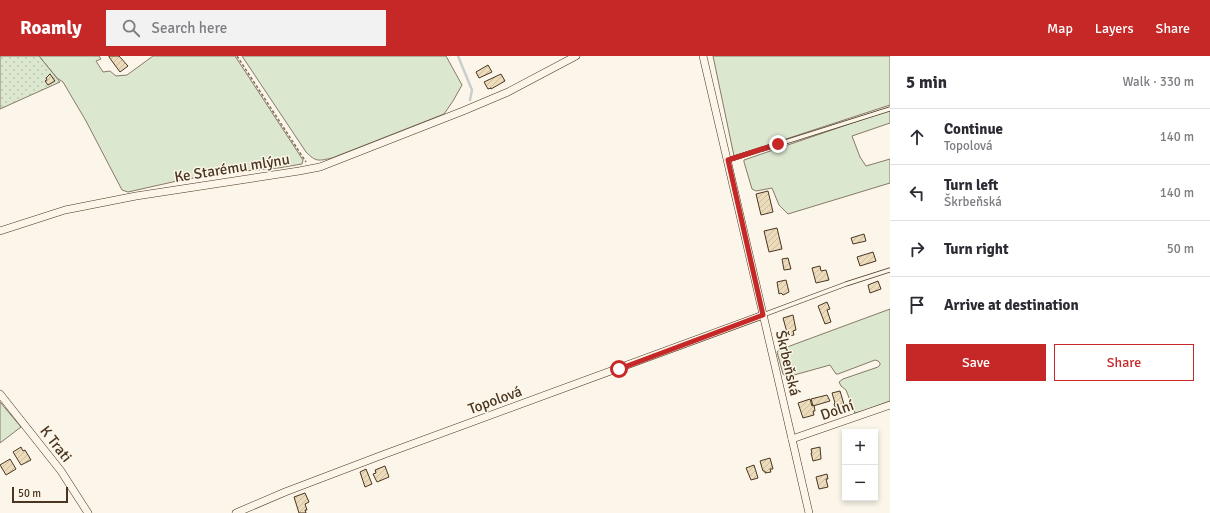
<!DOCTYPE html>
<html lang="en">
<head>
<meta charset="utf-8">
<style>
  :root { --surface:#fff; --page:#f2f2f3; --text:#2b2b33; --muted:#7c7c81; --line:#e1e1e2; --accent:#c62828 }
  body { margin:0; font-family:Signika,sans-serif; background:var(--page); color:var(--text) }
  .controls { position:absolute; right:12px; bottom:12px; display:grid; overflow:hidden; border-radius:0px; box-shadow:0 2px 6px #0003 }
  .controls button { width:36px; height:36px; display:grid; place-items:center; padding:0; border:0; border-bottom:1px solid var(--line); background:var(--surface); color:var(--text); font:20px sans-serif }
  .scale { position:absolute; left:12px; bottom:10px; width:56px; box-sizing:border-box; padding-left:4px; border:2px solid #4a3520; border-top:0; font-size:11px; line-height:14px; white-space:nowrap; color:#4a3520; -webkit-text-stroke:3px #fbf6e9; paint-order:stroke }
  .stop { position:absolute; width:12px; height:12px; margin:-9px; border:3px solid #c62828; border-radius:50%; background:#fff }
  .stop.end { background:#c62828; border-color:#fff; box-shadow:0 1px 4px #0008 }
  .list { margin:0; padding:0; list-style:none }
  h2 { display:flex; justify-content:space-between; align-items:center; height:52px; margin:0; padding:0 16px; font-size:17px }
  h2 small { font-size:13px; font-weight:400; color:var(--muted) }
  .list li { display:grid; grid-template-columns:26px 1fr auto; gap:12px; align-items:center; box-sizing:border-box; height:56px; padding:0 16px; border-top:1px solid var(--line) }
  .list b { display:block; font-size:15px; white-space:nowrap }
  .list p { margin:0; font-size:13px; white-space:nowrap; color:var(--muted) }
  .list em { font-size:13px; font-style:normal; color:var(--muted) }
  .actions { display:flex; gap:8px; padding:12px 16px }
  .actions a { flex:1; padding:9px 0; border:1px solid var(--accent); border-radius:0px; text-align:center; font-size:14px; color:var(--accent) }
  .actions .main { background:var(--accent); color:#fff }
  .icon { flex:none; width:22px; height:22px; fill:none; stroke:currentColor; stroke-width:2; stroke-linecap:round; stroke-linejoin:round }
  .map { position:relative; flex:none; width:890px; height:457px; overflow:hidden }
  header { display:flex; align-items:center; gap:24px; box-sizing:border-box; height:56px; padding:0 20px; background:var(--accent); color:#fff }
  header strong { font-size:19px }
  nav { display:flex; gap:22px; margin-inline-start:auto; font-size:14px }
  .search { width:280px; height:36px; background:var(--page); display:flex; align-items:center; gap:10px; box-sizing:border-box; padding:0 14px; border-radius:0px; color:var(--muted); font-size:15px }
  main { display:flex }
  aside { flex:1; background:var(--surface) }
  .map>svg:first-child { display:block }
</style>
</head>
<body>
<header>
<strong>Roamly</strong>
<div class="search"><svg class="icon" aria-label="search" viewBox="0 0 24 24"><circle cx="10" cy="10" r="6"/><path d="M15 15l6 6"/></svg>Search here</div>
<nav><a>Map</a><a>Layers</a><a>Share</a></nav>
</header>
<main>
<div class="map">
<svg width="890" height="457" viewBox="0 0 890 457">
  <defs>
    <pattern id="garden-dots" width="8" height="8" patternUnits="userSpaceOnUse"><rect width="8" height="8" fill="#dce7d0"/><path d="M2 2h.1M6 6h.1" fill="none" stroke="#bec7b2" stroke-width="1.8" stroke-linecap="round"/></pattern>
    <pattern id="building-hatch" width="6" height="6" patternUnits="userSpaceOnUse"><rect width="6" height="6" fill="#ecdcbc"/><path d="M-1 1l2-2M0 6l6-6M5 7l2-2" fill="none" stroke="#ccbda1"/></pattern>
  </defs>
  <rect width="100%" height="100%" fill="#fbf6e9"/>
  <!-- grass -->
  <g fill="#dce7d0" stroke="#887966">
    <polygon points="39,0 99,0 101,3 96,5 103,16 110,15 116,20 127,19 153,0 235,0 303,104 302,108 278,112 222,117 177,125 128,136 122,134 86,65 63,26 57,22"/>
    <path d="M242 0H446L462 29 453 45 444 58 332 102C318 105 316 106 306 96Z"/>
    <polygon points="713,0 890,0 890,49 734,100"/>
    <polygon points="890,54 890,67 852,80 860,101 866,110 890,103 890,127 788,158 779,149 772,132 756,135 752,133 744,106 744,104"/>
    <polygon points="890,253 890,345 863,355 855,357 846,334 841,330 839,326 843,323 878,311 880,309 880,307 878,305 875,304 838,318 836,318 830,309 787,321 783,318 777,296 779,294"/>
    <polygon points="0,346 21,371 0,387"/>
  </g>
  <!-- garden -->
  <polygon fill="url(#garden-dots)" stroke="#887966" points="0,0 39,0 60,26 0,53"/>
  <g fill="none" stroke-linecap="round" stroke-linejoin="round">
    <!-- stream -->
    <polyline stroke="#c9cecd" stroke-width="2.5" points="458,0 472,34 470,44"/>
  </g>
  <!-- building -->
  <g fill="url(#building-hatch)" stroke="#4a3520">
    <polygon points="109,0 119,0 128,10 120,16 109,1"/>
    <polygon points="488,9 492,16 479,22 476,16"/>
    <polygon points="50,18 55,25 48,29 45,25 47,24 46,22"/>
    <polygon points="501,18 505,25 491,33 491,32 488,33 484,26"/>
    <polygon points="768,135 773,156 761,159 756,138"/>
    <polygon points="777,172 782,193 769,196 764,175"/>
    <polygon points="864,178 866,185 853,188 851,182"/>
    <polygon points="873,196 876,205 860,210 857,201"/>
    <polygon points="788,202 791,213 784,214 782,203"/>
    <polygon points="820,210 821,215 826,214 829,224 816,227 812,212"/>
    <polygon points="786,224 789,236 783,239 781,237 779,238 777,226"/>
    <polygon points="878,225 881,233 870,237 868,229"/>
    <polygon points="827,246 830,253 827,254 831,266 825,268 818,250"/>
    <polygon points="793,259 796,274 793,275 794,279 788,280 783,262"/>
    <polygon points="840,335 846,355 838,358 834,348 835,347 832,337"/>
    <polygon points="827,339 830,345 813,350 811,343"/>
    <polygon points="810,343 812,350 814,349 815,355 813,355 814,359 803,362 798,347"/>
    <polygon points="21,391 23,395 25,394 31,404 21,409 13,396"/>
    <polygon points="820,391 821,403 813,405 811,397 812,397 811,393"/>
    <polygon points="770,402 773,413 770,413 771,416 765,417 765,415 763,415 760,405"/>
    <polygon points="10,403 16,413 6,419 0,409"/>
    <polygon points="754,409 758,422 751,424 746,412"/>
    <polygon points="385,410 389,421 377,426 373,418 376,417 375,414"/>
    <polygon points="366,413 372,428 365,431 360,416"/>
    <polygon points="827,418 828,423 826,423 828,431 819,433 816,421"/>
    <polygon points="305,437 309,446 305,448 307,454 305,454 306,457 299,457 294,441"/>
  </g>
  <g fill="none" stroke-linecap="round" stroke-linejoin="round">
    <defs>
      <g id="lane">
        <polyline points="728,104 890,53"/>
        <polyline points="763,259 846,228 890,214"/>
      </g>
      <g id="street">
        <polyline points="703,0 792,383 809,457"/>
        <polyline points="0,175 65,154 136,140 299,115 320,111 463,55 508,36 576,0"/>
        <polyline points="0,338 61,415 88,457"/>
        <polyline points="792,383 890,349"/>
        <polyline points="236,457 285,436 385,398 763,259"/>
      </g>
    </defs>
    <!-- lane casing -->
    <use href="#lane" stroke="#4a3520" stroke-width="5"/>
    <!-- street casing -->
    <use href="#street" stroke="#4a3520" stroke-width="8"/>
    <!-- path -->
    <polyline stroke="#7f6f5c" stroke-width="1.5" stroke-dasharray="3 2" stroke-linecap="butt" points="237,0 306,106"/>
    <!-- lane -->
    <use href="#lane" stroke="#fbf6e9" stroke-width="3.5"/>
    <!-- street -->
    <use href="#street" stroke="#fbf6e9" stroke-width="7"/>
  </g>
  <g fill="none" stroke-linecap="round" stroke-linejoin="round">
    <!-- route -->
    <polyline stroke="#c62828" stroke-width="5" points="619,313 763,259 728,104 778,88"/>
  </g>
  <g text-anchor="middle" stroke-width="3" stroke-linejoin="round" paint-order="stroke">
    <!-- street labels -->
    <g font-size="15" fill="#4a3520" stroke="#fbf6e9">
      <text transform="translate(232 112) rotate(-9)" y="5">Ke Starému mlýnu</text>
      <text transform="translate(788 307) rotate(77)" y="5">Škrbeňská</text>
      <text transform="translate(495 344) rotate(-20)" y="5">Topolová</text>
      <text transform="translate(837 354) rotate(-19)" y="5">Dolní</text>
      <text transform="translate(56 388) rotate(52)" y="5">K Trati</text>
    </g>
  </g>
</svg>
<div class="controls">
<button>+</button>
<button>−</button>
</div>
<div class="scale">50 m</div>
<div class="stop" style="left:619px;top:313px"></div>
<div class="stop end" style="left:778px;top:88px"></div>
</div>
<aside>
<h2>5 min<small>Walk · 330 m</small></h2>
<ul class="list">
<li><svg class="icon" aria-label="ahead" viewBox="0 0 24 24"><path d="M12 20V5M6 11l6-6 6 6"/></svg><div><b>Continue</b><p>Topolová</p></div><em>140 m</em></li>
<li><svg class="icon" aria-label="left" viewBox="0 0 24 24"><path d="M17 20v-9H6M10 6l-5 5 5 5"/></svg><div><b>Turn left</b><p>Škrbeňská</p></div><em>140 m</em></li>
<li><svg class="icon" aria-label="right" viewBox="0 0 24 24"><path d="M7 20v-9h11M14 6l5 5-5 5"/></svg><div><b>Turn right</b></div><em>50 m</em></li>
<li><svg class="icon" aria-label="arrive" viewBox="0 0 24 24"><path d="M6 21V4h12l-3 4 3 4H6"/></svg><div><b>Arrive at destination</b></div></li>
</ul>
<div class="actions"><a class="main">Save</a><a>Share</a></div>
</aside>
</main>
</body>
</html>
